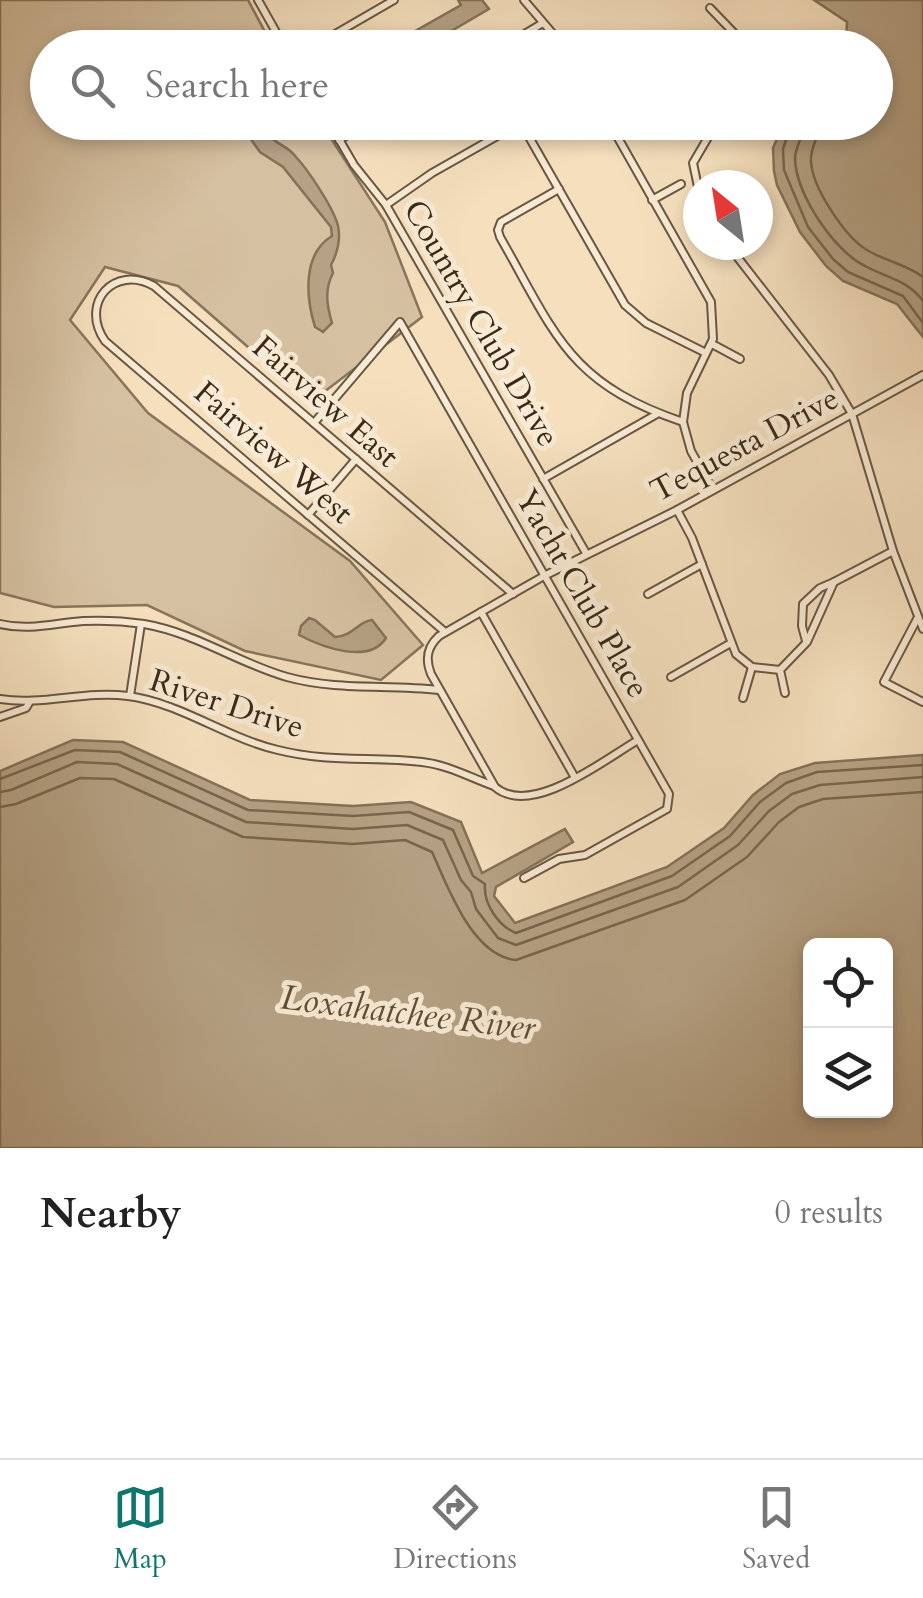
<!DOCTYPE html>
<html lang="en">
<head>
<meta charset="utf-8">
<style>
  :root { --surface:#fff; --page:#f2f2f2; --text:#222; --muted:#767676; --line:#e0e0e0; --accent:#0f766e }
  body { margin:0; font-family:Cardo,serif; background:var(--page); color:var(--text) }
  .controls { position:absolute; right:30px; bottom:30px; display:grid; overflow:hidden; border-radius:15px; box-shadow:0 5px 15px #0003 }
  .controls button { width:90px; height:90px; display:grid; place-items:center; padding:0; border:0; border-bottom:2px solid var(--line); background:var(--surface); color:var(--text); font:50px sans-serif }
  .compass { position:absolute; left:683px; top:170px; width:90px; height:90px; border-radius:50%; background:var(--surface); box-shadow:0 5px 15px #0003; rotate:330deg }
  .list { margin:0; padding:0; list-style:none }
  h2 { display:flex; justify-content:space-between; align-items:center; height:130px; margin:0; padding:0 40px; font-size:42px }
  h2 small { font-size:32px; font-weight:400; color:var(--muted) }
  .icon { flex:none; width:55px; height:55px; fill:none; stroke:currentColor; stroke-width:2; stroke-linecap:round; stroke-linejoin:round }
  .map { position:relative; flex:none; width:923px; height:1148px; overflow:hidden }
  .search { position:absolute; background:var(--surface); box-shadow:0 5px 15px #0003; left:30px; right:30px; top:30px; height:110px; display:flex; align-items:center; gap:25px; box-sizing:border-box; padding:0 35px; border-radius:55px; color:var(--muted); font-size:38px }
  .sheet { height:310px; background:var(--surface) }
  nav { display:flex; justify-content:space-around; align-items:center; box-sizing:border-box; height:140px; border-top:2px solid var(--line); background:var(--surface); font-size:28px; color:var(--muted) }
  nav a { display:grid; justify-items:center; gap:5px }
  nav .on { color:var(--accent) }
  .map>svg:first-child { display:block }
</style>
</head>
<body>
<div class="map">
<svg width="923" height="1148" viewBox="0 0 923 1148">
  <rect width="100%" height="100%" fill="#f5dfbd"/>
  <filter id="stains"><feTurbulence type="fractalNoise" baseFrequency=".002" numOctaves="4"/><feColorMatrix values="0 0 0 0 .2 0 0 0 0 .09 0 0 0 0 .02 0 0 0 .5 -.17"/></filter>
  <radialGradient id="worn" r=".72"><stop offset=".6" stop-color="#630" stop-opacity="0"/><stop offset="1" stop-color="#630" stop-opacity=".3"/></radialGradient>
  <!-- green -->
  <polygon fill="#d5c0a1" stroke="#88745c" stroke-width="2.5" points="0,0 248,0 273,47 48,48 48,122 321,123 385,222 422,317 311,402 178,286 105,267 70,320 148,413 350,561 423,645 381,680 245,651 147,605 54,607 0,593"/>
  <!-- water -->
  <g fill="#b5a184" stroke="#847158" stroke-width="2.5" fill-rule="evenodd">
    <polygon points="458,0 482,0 489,9 424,47 387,47 461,5"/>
    <polygon points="814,0 923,0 923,337 897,304 843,281 826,266 800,232 777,185 774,171 773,148 784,123 876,122 876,48 841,47 846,42 847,22"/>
    <path d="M239 123H265C272 148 283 140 296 157 309 171 334 209 338 226 341 239 337 254 331 265L333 273C324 290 327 306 332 323L323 332 315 327C306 298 302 254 332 236L331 227 283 167 260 152Z"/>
    <path d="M309 618 315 620 335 637C354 636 358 621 372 620L386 638C369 665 322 647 299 635L301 626Z"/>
    <path d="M73 740 123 742 250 800 353 806 411 802 461 822 482 873 565 829 573 842 496 887 494 896 515 923 667 867 724 828 753 795 780 774 815 763 923 755V1148H0V771ZM810 946H886V1110H810Z"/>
  </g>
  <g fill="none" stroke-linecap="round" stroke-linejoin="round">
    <!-- shore -->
    <g stroke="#78654d" stroke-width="2.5">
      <polyline points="792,122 783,149 784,170 808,227 833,259 848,272 903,296 923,323"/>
      <path d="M805 122C804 136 795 146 795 159 796 194 834 251 865 266 887 278 908 280 923 301"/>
      <path d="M820 122C820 136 810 147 811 160 811 186 845 237 867 250 885 261 906 264 923 277"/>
      <path d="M0 779 75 750 120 752 248 810 353 816 409 812 453 830 473 876 485 884C483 903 498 926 516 933L672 876 730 836 760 802 786 783 817 772 923 765"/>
      <polyline points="0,792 11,790 77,762 117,764 246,822 353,829 407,825 443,840 461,880 471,892 476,909 498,938 516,945 678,887 738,845 769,811 792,794 820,785 923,777"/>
      <path d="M0 807 16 804 80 778 114 779 243 837 353 844 405 840 432 852C448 887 472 956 516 960L685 900 747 857 779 822 799 807 823 799 923 792"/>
    </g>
    <defs>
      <g id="minor">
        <polyline points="258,0 285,48"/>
        <polyline points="524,0 565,48"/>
        <polyline points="710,8 734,33 742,48"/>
        <polyline points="311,48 394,0"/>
        <polyline points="501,48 543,23"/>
        <polyline points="329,122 354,165 386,205 586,553"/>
        <polyline points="609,122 711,302 713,339 687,393 683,422 691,451 713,490"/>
        <polyline points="521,123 625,305 646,323 706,353"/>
        <polyline points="339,140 370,122"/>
        <polyline points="698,187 693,163 717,122"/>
        <path d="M559 189 501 222 498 230 500 237C556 335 568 383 683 422"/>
        <polyline points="652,200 681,184"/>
        <polyline points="386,205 432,173 522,122"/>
        <polyline points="728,245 829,375 852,414 893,551 923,629"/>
        <polyline points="712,344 740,359"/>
        <polyline points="314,423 400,322 669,794 667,809 585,855 559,859 524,878"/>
        <polyline points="543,479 657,414"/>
        <polyline points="677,510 692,538 736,654 752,667 780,670"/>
        <polyline points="308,515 356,459"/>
        <polyline points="648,594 702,564"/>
        <polyline points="481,612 574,776"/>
        <polyline points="917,619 884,682 923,702"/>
        <path d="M0 624C29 631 55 623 83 621 104 620 124 621 144 624 196 633 238 663 287 677 338 691 388 684 439 690"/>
        <path d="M445 632 105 341C79 303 114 264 154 286L513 594"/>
        <polyline points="806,641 802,626 803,604 820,588 834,582"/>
        <polyline points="671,677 731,643"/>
        <polyline points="785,693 780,670 807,642 834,582 893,551"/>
        <polyline points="130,696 141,624"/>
        <polyline points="743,698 752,667"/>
        <path d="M0 699C43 706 85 690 128 696 181 703 226 738 278 750 330 763 372 756 422 762 448 765 469 777 494 786"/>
        <polyline points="0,717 26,708 29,703"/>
        <path d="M638 740C604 760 531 818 495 787L431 674C425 659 427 647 439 636L544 576 677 510 923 375"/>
      </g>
    </defs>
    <!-- minor casing -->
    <use href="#minor" stroke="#695640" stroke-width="10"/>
    <!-- minor -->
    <use href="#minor" stroke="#f8ead4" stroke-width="6"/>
  </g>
  <g text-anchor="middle" stroke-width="10" stroke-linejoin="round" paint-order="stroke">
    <!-- street labels -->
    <g font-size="32" fill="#3a2916" stroke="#f8ead4">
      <text transform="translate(482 323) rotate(60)" y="11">Country Club Drive</text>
      <text transform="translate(326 401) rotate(41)" y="11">Fairview East</text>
      <text transform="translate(744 444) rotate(-28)" y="11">Tequesta Drive</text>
      <text transform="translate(274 452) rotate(41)" y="11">Fairview West</text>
      <text transform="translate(583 593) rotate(60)" y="11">Yacht Club Place</text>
      <text transform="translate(227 703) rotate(18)" y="11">River Drive</text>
    </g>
    <!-- water labels -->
    <g font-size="35" font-style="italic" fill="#5f4d37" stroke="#f8ead4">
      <text transform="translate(408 1012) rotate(7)" y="12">Loxahatchee River</text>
    </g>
  </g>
  <rect width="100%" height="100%" filter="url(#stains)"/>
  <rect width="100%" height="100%" fill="url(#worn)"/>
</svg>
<div class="controls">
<button><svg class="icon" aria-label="locate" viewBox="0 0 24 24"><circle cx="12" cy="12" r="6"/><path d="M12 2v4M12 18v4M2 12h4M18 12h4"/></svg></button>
<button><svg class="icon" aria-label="layers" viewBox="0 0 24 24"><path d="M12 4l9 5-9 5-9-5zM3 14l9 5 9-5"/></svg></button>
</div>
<svg class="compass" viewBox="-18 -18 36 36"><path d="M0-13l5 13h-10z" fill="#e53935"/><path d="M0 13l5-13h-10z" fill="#767676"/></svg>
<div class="search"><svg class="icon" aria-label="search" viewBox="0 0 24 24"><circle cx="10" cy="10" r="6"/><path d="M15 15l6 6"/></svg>Search here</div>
</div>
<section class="sheet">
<h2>Nearby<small>0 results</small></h2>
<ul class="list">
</ul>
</section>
<nav>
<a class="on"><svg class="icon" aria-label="map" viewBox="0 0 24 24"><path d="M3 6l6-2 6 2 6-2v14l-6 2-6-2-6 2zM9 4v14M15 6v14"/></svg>Map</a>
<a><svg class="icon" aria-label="directions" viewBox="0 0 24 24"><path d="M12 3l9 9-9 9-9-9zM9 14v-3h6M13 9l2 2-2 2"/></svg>Directions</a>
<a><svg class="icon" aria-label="saved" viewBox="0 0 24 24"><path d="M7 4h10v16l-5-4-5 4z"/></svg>Saved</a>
</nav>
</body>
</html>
